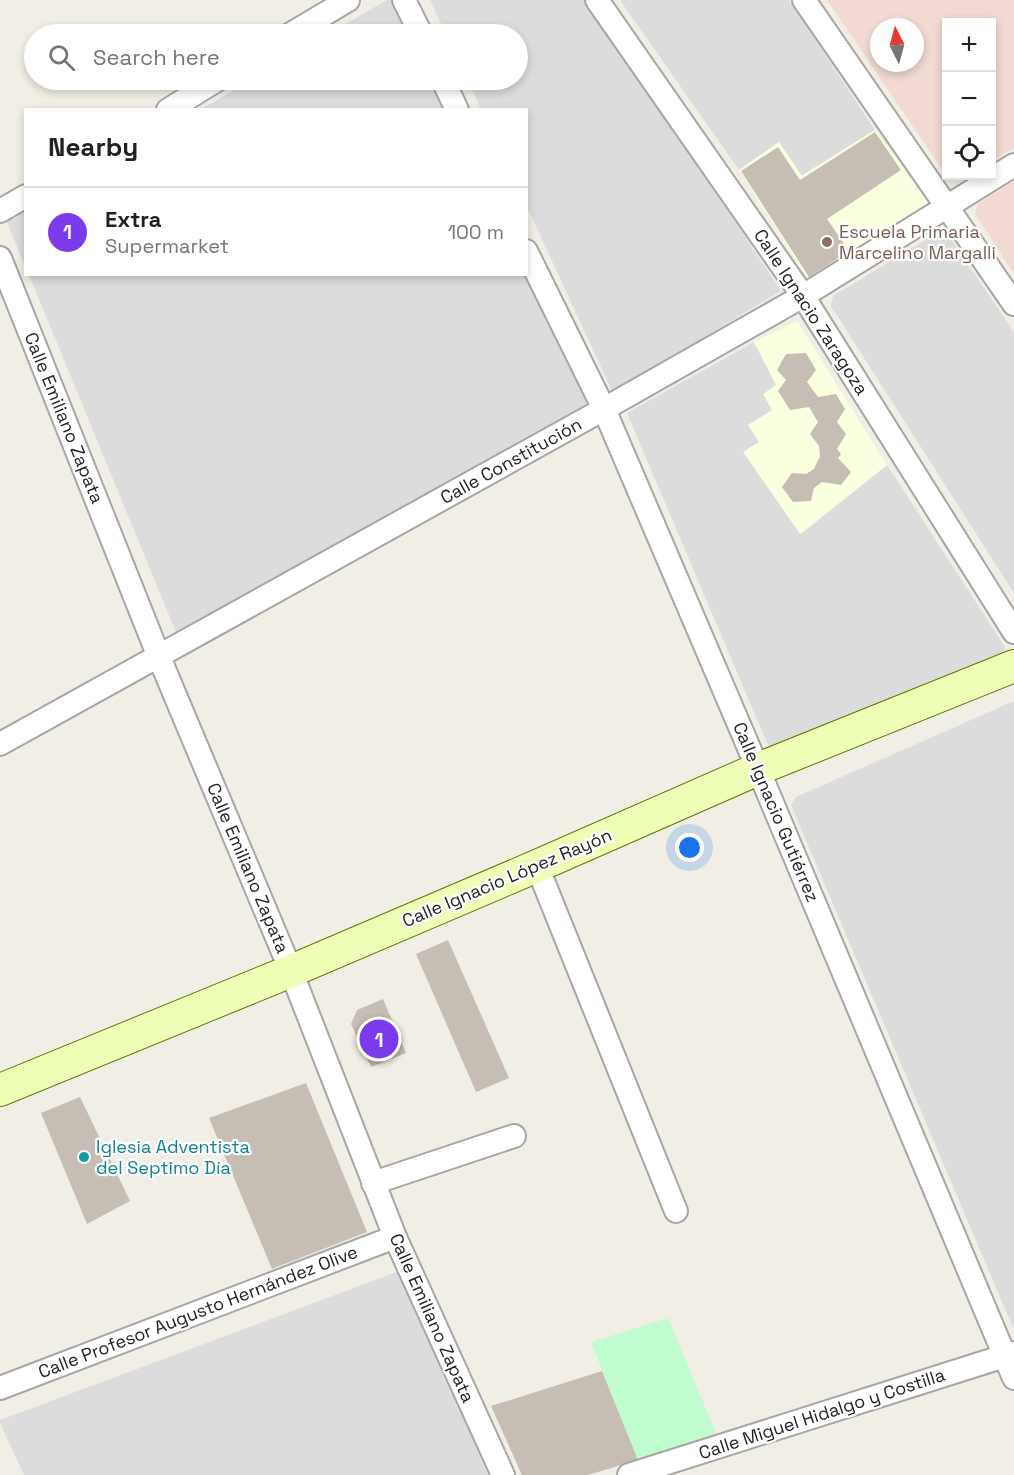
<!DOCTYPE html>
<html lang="en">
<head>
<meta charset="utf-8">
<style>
  :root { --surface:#fff; --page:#f6f6f6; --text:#202124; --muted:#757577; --line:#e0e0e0; --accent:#7c3aed }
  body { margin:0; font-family:"Space Grotesk",sans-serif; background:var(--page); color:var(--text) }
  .controls { position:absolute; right:18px; top:18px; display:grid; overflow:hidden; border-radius:0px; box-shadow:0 3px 9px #0003 }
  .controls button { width:54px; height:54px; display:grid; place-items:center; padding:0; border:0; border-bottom:2px solid var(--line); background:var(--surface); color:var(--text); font:30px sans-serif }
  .compass { position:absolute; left:870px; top:18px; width:54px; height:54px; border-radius:50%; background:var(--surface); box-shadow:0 3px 9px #0003; rotate:354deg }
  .you { position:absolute; left:690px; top:848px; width:21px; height:21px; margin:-15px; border:4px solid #fff; border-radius:50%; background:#1a73e8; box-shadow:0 0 0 9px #1a73e833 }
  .badge { display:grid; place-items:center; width:39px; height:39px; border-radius:50%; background:var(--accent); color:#fff; font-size:20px; font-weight:700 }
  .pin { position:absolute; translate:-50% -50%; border:3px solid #fff; box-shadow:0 2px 6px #0006 }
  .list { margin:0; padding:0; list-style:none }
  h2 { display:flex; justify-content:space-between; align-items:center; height:78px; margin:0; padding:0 24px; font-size:26px }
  h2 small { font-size:20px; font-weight:400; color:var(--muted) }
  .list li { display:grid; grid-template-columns:39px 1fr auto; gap:18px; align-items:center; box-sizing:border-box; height:90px; padding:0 24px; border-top:2px solid var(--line) }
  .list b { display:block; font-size:22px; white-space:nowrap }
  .list p { margin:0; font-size:20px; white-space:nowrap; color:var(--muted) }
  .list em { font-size:20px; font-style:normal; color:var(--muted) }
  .icon { flex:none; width:33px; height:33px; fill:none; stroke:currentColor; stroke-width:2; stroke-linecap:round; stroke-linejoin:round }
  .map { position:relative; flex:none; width:1014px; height:1475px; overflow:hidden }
  .search { position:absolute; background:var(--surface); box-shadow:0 3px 9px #0003; left:24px; top:24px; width:504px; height:66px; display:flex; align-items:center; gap:15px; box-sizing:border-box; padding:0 21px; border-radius:33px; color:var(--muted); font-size:22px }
  .panel { position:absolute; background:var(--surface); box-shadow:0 3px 9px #0003; left:24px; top:108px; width:504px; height:168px; border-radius:0px }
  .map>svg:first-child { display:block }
</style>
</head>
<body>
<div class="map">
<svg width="1014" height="1475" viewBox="0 0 1014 1475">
  <rect width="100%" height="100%" fill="#f1efe5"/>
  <!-- residential -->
  <g fill="#dddcdc">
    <polygon points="387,0 397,0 413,34 328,34"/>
    <polygon points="430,0 588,0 781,291 613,393 527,207 526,110 481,109 467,80 518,80 518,34 446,34"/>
    <polygon points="620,0 789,0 875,130 799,177 779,142 739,170"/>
    <polygon points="251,80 434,80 449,110 200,110"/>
    <polygon points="25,212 25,267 7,222"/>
    <polygon points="935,234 949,236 1014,332 1014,593 831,306 833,296"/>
    <polygon points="527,273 588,403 180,642 29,275 526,274"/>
    <polygon points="754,342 776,385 772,410 759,442 801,534 887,465 1005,647 1002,662 770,750 627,413"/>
    <polygon points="1014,701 1014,1330 791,805 796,797"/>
    <polygon points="402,1270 488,1475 24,1475 0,1423 0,1420"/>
  </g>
  <!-- commercial -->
  <g fill="#f2d9d3" fill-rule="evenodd">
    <path d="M827 0H1014V148L992 161V22H946V175ZM879 27H915V63H879Z"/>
    <polygon points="1014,181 1014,274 975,214 978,204"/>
  </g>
  <!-- education -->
  <g fill="#faffe0">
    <polygon points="875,130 929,204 809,280 739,170 779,142 802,176"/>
    <polygon points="797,321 887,465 800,534 743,452 759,442 748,425 772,410 763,394 776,385 754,342"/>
  </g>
  <!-- park -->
  <polygon fill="#c0fdce" points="668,1318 716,1433 638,1460 591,1342"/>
  <!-- building -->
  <g fill="#c6beb4">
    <polygon points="875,132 901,170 827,219 849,251 809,277 741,171 778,147 800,180"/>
    <polygon points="806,353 816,370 807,382 818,397 836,394 845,409 837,422 846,434 837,449 841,454 838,458 851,472 841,485 822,482 814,488 811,501 793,502 782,487 792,473 806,474 814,469 820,456 819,446 810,434 818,422 809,407 790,410 778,391 786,380 777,370 786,354"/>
    <polygon points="448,940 509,1078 476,1092 416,954"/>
    <polygon points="383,999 406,1053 371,1067 351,1024 357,1010"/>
    <polygon points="306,1083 367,1232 272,1269 209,1118"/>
    <polygon points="80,1097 130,1201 87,1224 41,1113"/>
    <polygon points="602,1371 638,1460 588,1475 522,1475 491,1406"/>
  </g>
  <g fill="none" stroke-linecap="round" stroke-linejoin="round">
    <defs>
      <g id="street">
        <polyline points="404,0 421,34"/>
        <polyline points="597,0 803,296 1014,632"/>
        <polyline points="804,0 1014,304"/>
        <polyline points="291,34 348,0"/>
        <polyline points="443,80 457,110"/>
        <polyline points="168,110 217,80"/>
        <polyline points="0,211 26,196"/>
        <polyline points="526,251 604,409 758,769 1014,1378"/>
        <polyline points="0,258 159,657 291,971 395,1237 503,1475"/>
        <polyline points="0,744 604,409 803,296 1014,165"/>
        <polyline points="537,866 676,1211"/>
        <polyline points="373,1183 514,1136"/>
        <polyline points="0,1388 395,1237"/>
        <polyline points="629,1475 1014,1353"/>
      </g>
      <polyline id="secondary" points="0,1090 291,971 537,866 758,769 1014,666"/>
    </defs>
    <!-- street casing -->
    <use href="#street" stroke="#a6a6a6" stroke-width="26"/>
    <!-- secondary casing -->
    <use href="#secondary" stroke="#5c7d00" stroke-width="34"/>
    <!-- street -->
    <use href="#street" stroke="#fff" stroke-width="22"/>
    <!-- secondary -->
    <use href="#secondary" stroke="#effeb6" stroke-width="32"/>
  </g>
  <!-- markers -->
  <circle fill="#8d6e63" stroke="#fff" stroke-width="2" cx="827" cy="242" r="6"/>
  <circle fill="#0f9aa8" stroke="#fff" stroke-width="2" cx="84" cy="1157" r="6"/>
  <g text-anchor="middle" stroke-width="4.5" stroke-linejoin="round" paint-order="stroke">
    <!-- education labels -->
    <g font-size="18" fill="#785e54" stroke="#fff" text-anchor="start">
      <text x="839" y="238">Escuela Primaria<tspan x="839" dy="21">Marcelino Margalli</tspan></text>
    </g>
    <!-- street labels -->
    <g font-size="18" fill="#1f1f1f" stroke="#fff">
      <text transform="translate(811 312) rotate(57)" y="6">Calle Ignacio Zaragoza</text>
      <text transform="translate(64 418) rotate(68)" y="6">Calle Emiliano Zapata</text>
      <text transform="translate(511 461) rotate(-29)" y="6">Calle Constitución</text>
      <text transform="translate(776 812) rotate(67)" y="6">Calle Ignacio Gutiérrez</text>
      <text transform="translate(248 868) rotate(67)" y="6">Calle Emiliano Zapata</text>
      <text transform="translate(507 878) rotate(-23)" y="6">Calle Ignacio López Rayón</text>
      <text transform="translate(198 1312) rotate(-21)" y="6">Calle Profesor Augusto Hernández Olive</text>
      <text transform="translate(432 1318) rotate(66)" y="6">Calle Emiliano Zapata</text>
      <text transform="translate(822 1414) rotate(-18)" y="6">Calle Miguel Hidalgo y Costilla</text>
    </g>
    <!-- culture labels -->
    <g font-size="18" fill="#0d838f" stroke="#fff" text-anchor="start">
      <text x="96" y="1153">Iglesia Adventista<tspan x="96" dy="21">del Septimo Día</tspan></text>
    </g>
  </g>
</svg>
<div class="controls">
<button>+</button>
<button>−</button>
<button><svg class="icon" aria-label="locate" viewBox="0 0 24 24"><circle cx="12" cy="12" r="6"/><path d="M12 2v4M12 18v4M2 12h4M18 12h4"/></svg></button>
</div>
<svg class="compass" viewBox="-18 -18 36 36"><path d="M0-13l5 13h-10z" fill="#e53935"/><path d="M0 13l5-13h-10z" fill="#757577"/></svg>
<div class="you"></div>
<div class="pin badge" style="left:379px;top:1039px">1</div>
<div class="search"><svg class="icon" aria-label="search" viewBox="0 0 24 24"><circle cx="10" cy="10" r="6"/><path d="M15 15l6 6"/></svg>Search here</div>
<section class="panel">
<h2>Nearby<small></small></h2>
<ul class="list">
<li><span class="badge">1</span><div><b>Extra</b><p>Supermarket</p></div><em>100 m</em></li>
</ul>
</section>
</div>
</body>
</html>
